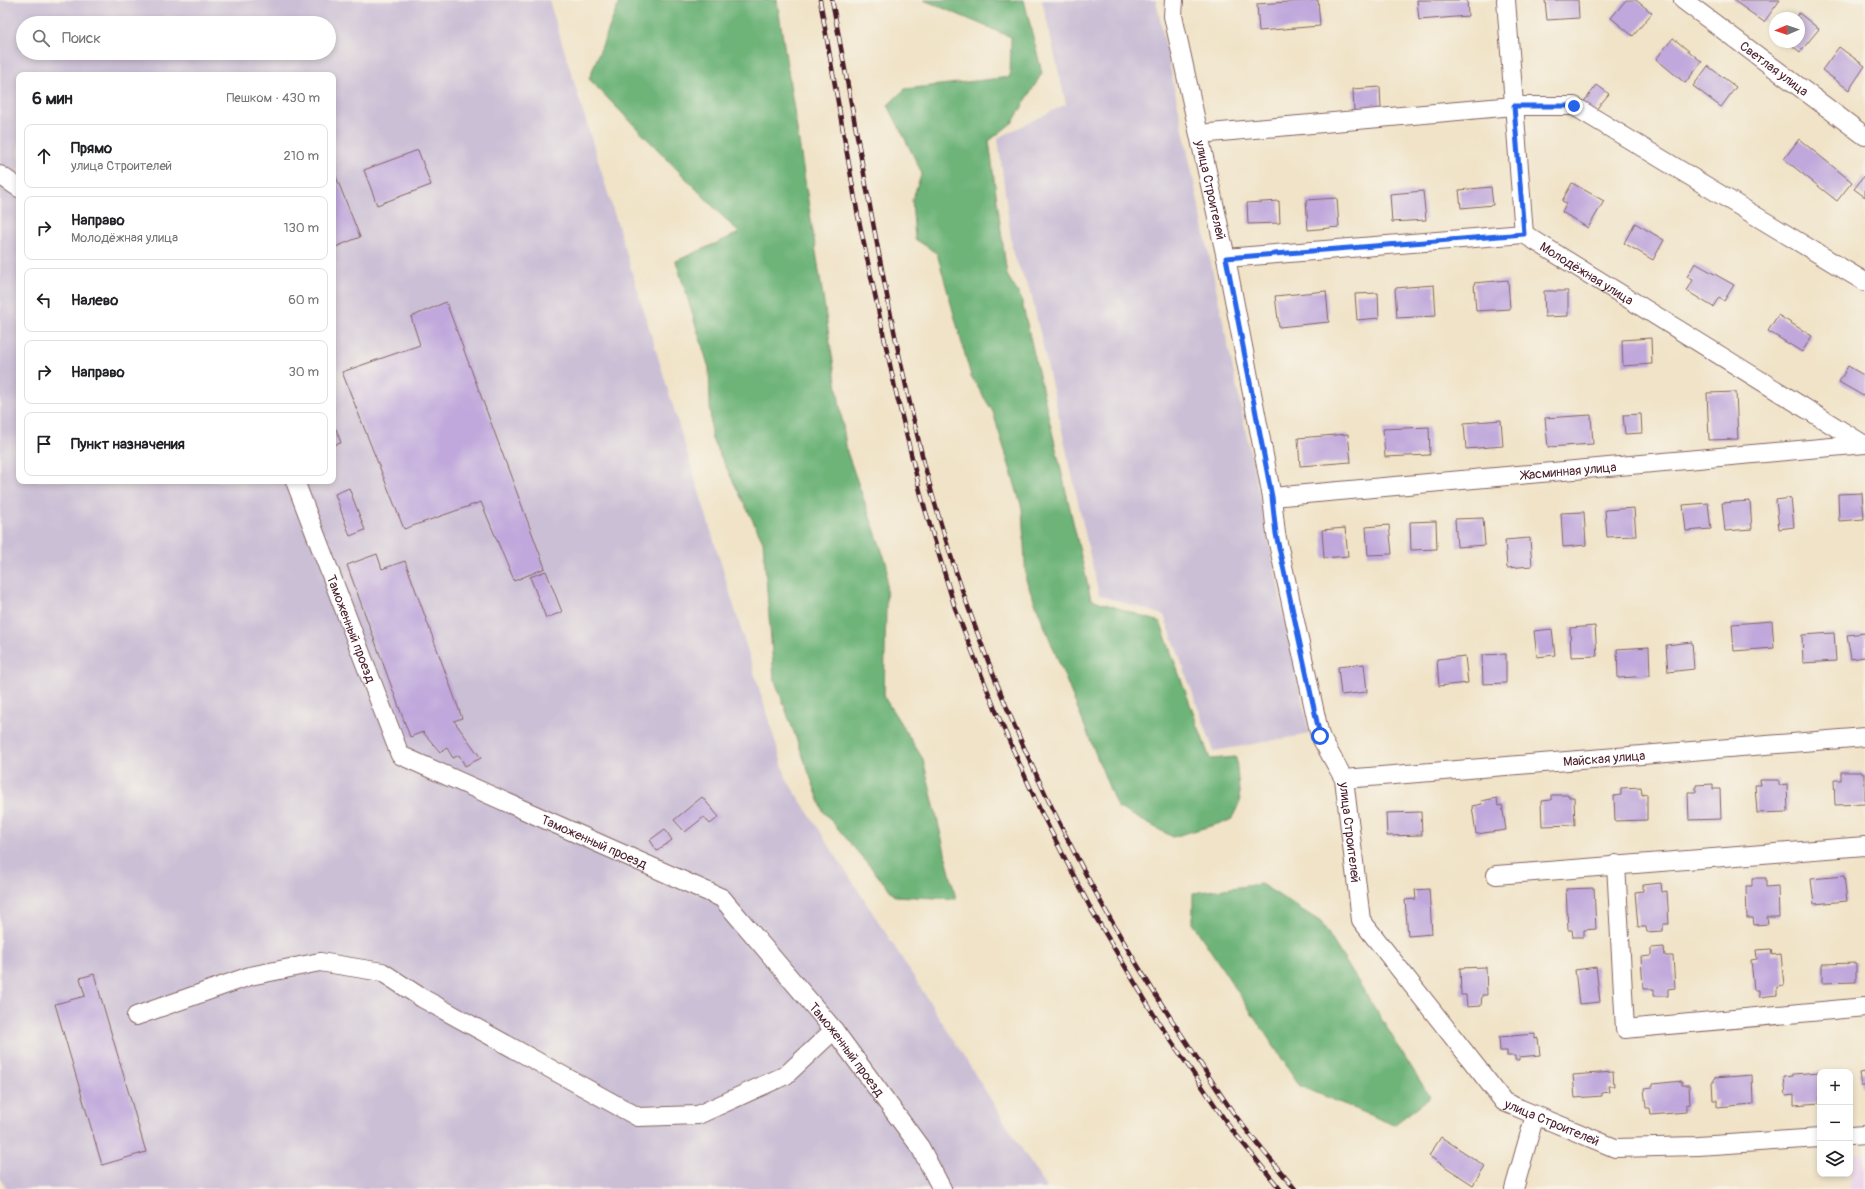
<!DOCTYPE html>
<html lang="ru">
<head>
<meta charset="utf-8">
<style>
  :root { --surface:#fff; --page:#f6f6f6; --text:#202124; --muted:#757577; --line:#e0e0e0 }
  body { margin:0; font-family:Pangolin,sans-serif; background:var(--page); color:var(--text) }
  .controls { position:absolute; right:12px; bottom:12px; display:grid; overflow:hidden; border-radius:8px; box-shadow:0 2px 6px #0003 }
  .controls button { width:36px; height:36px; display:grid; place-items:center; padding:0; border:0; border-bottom:1px solid var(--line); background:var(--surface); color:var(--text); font:20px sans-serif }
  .compass { position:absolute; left:1769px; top:12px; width:36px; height:36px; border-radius:50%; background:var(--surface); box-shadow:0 2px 6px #0003; rotate:268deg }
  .stop { position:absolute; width:12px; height:12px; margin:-9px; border:3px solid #2563eb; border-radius:50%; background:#fff }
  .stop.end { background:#2563eb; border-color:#fff; box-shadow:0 1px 4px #0008 }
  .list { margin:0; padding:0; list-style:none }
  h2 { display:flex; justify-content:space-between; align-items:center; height:52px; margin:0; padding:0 16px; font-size:17px }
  h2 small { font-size:13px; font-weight:400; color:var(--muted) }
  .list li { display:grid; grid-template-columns:26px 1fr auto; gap:12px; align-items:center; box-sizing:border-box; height:64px; margin:0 8px 8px; padding:0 8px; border:1px solid var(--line); border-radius:8px }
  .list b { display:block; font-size:15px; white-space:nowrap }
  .list p { margin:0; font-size:13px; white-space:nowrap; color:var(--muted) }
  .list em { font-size:13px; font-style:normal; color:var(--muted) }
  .icon { flex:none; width:22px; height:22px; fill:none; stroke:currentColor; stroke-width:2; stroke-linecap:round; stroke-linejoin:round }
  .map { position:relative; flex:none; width:1865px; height:1189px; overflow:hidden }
  .search { position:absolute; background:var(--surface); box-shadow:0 2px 6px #0003; left:16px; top:16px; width:320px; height:44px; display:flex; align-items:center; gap:10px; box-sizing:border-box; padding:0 14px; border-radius:22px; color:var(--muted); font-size:15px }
  .panel { position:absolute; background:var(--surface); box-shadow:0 2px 6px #0003; left:16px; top:72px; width:320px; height:412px; border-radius:8px }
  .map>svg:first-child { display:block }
</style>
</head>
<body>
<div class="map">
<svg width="1865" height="1189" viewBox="0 0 1865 1189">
  <rect width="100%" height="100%" fill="#f7f3e8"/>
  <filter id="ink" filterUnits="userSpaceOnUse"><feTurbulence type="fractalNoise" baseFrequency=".025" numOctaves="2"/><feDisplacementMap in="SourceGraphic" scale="8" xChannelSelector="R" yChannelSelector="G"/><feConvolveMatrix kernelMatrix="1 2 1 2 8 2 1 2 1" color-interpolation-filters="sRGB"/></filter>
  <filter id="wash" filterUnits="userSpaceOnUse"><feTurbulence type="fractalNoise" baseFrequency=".012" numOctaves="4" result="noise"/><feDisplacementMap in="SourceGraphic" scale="16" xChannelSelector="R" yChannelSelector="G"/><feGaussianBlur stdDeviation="0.9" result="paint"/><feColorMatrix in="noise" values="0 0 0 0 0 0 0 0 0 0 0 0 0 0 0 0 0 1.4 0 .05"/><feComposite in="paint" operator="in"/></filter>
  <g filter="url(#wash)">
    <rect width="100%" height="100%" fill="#f0e3c7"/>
    <!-- built -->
    <polygon fill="#ebd1eb" points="1865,1153 1865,1189 1851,1189 1850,1154"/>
    <!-- industrial -->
    <g fill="#cbbfd5" fill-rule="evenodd">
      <path d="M0 0H549L787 780 905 963 1047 1189H7L0 1179ZM23 23H329V53H23ZM19 75H333V481H19Z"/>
      <polygon points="1042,0 1156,0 1309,734 1214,751 1164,615 1099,595 1031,293 1013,254 998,138 1066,104"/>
    </g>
    <!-- forest -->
    <g fill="#6eb479" stroke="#5c6a52">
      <polygon points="620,0 777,0 847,452 887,565 884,697 923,759 956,899 895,896 823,811 774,678 763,541 711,437 709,368 676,261 739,233 589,79"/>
      <polygon points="924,0 1024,0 1042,73 1013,122 989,141 1007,275 1021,298 1091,599 1160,622 1210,759 1236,757 1240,802 1231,820 1173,837 1117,807 1026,580 1022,508 993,412 971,376 937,253 915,239 912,200 922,173 888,105 905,89 1010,77 1011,37"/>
      <polygon points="1261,884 1321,922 1430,1097 1394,1125 1300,1086 1193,924 1193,893"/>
    </g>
    <g id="blocks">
      <!-- building -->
      <g fill="#c0a8dc">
        <polygon points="1318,0 1320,26 1259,31 1257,4"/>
        <polygon points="1417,0 1467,0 1468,16 1419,20"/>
        <polygon points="1545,0 1578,0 1579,18 1547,20"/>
        <polygon points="1626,0 1636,0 1652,13 1633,36 1611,18"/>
        <polygon points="1733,0 1780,0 1764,22"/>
        <polygon points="1799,13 1819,29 1800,52 1787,42 1799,42 1799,18 1795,18"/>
        <polygon points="1673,38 1702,62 1685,83 1656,59"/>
        <polygon points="1839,47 1865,66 1849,90 1822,70"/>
        <polygon points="1708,66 1736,87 1721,107 1693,86"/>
        <polygon points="1597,85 1609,94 1593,113 1582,104"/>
        <polygon points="1380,87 1381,109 1354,111 1353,89"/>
        <polygon points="1799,139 1852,182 1837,201 1784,159"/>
        <polygon points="418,150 431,185 377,205 364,170"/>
        <polygon points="333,169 360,237 333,248"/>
        <polygon points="1865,175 1865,197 1854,189"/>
        <polygon points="1572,183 1604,201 1588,228 1562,212 1566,203 1562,201"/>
        <polygon points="1491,187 1493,205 1461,208 1459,190"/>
        <polygon points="1423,191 1426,220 1392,222 1390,194"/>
        <polygon points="1337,198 1339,227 1308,230 1306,200"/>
        <polygon points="1279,201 1280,223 1248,224 1247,203"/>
        <polygon points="1635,223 1664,240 1653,260 1624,243"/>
        <polygon points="1695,263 1734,285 1724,301 1719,297 1713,307 1687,291 1693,280 1687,277"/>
        <polygon points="1508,280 1510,309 1476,311 1474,283"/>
        <polygon points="1434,285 1436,316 1397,318 1395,288"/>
        <polygon points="1326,291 1329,322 1279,327 1275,296"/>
        <polygon points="1544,291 1568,291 1568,316 1545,317"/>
        <polygon points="1378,293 1379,318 1357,320 1355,294"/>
        <polygon points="446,302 545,568 514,581 481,502 404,529 342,372 420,345 411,317"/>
        <polygon points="1778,315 1812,336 1802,352 1768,331"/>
        <polygon points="1651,338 1652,364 1623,366 1622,340"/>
        <polygon points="1848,366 1865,376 1865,397 1839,382"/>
        <polygon points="1736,392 1738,439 1709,440 1707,393"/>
        <polygon points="1641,414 1642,433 1625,434 1623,415"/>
        <polygon points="1591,415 1593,444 1548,447 1545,418"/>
        <polygon points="1501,420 1503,446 1466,449 1464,423"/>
        <polygon points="1429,427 1430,455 1385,457 1383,429"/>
        <polygon points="336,429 341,443 333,445 333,430"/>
        <polygon points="1348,434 1351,462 1300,466 1298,438"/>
        <polygon points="349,488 365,530 350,536 335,494"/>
        <polygon points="1862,493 1864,519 1839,521 1838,494"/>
        <polygon points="1791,498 1794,527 1779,529 1776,500"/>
        <polygon points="1750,501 1752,529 1725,531 1722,503"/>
        <polygon points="1708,503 1711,529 1686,531 1683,505"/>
        <polygon points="1634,508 1636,536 1607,537 1605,510"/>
        <polygon points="1584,512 1586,545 1563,547 1561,513"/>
        <polygon points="1483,518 1485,545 1457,547 1455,519"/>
        <polygon points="1436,521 1437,549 1411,550 1410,522"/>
        <polygon points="1389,525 1392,554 1368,555 1366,527"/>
        <polygon points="1345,528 1348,556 1324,558 1322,530"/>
        <polygon points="1530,538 1532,566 1507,568 1505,540"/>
        <polygon points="377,554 382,569 405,561 462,718 454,721 481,758 465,766 459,755 453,758 447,748 440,752 423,732 410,737 347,565"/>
        <polygon points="546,571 562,612 546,618 530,577"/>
        <polygon points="1772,621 1774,648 1734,651 1732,624"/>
        <polygon points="1595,626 1597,656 1571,657 1570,628"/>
        <polygon points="1552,629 1555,655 1537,657 1534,631"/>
        <polygon points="1834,633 1836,661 1803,663 1802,635"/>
        <polygon points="1865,633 1865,657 1851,659 1847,635"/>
        <polygon points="1692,642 1694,669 1668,672 1666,645"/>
        <polygon points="1649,647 1650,676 1618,678 1617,649"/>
        <polygon points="1506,654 1506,683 1483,684 1482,655"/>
        <polygon points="1465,656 1468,683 1439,686 1437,659"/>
        <polygon points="1364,664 1367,692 1341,695 1338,667"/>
        <polygon points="1841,772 1862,772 1862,774 1865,774 1865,804 1835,805 1834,780 1841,780"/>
        <polygon points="1760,780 1779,780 1779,785 1787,784 1788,812 1757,813 1755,785 1761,785"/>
        <polygon points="1713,784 1713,789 1720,789 1721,819 1689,820 1688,792 1696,792 1696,785"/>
        <polygon points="1641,787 1642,795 1647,794 1647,820 1615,821 1614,796 1621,795 1621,788"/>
        <polygon points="1551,795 1569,795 1569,797 1574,797 1575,825 1542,826 1541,801 1551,800"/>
        <polygon points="702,797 719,817 710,824 704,817 685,832 674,820"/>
        <polygon points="1497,798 1498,806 1502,805 1506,830 1476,834 1472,806 1482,804 1481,801"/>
        <polygon points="1421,812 1422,835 1387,836 1386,813"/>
        <polygon points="665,829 672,840 657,851 650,840"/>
        <polygon points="1844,876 1847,901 1814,904 1811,879"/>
        <polygon points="1752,878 1766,878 1766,887 1778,886 1779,917 1767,917 1768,924 1754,925 1753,918 1747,918 1746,886 1752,886"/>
        <polygon points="1661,883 1662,892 1667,891 1669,924 1663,924 1663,931 1647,932 1646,927 1638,927 1635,892 1643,891 1643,885"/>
        <polygon points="1594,888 1596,929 1584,930 1584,937 1573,937 1572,930 1568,930 1566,889"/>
        <polygon points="1429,889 1432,934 1408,936 1405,900 1416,899 1415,890"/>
        <polygon points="1664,947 1665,956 1673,956 1675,988 1668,989 1668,996 1654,996 1654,989 1643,989 1641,957 1651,956 1651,948"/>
        <polygon points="1771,949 1772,955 1781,954 1784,986 1777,987 1777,995 1759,997 1759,990 1754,990 1751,960 1757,959 1756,950"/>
        <polygon points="1856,963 1856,982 1822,983 1822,964"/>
        <polygon points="1486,967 1487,995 1482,995 1481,1006 1467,1007 1466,995 1461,995 1460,968"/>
        <polygon points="1596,967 1600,1002 1579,1004 1575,970"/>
        <polygon points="94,974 146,1152 102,1165 55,1004 85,996 80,978"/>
        <polygon points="1535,1034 1535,1039 1538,1038 1540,1055 1519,1057 1519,1060 1515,1060 1515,1056 1507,1056 1507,1051 1500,1051 1499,1037"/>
        <polygon points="1613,1072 1614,1086 1608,1086 1609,1092 1602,1093 1602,1096 1575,1098 1573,1075"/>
        <polygon points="1820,1072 1820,1103 1794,1105 1794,1095 1786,1096 1784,1077 1793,1076 1793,1074"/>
        <polygon points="1865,1072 1865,1086 1861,1086 1859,1073"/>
        <polygon points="1752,1075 1753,1104 1717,1107 1717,1100 1713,1100 1712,1082 1714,1082 1714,1078"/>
        <polygon points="1682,1081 1682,1085 1689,1085 1690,1104 1686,1105 1686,1112 1651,1115 1650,1108 1646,1108 1644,1088 1653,1087 1653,1084"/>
        <polygon points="1441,1137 1485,1166 1473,1185 1429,1156"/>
      </g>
    </g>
  </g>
  <g filter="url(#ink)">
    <use href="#blocks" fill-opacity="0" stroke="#846462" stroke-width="1"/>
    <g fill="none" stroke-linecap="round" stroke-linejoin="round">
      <defs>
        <g id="minor">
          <path id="s1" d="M1174 0 1173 16 1226 258 1272 497 1276 534 1320 736 1344 779 1361 920 1504 1102 1615 1148 1698 1146 1820 1138"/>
          <polyline points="1506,0 1524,234"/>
          <path id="s2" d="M1683 0 1865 136"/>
          <polyline points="1199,134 1514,106 1574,106 1865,282"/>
          <polyline points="0,175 19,188"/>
          <path id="s3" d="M1226 258 1524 234 1863 444"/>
          <path id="s4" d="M295 481 400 755 722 898 834 1030 920 1147 942 1189"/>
          <path id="s5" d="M1272 497 1865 444"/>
          <path id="s6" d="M1344 779 1865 737"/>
          <polyline points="1616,864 1625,1029 1865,1007"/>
          <polyline points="1496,875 1865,846"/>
          <polyline points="136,1016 250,976 320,962 382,972 422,998 638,1117 698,1115 786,1075 834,1030"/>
          <polyline points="1850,1136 1865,1135"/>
          <polyline points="1514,1189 1535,1115"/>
        </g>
      </defs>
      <!-- minor casing -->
      <use href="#minor" stroke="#846462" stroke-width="20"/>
      <!-- minor -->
      <use href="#minor" stroke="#fff" stroke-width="18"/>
      <defs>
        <g id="rail">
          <polyline points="820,0 858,216 895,388 922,499 955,608 995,709 1041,812 1092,911 1157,1020 1229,1126 1280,1189"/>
          <path d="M832 0C854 115 873 231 897 345 908 396 919 447 933 497 988 690 1075 876 1187 1043 1204 1068 1219 1094 1238 1119 1256 1143 1276 1166 1295 1189"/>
        </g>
      </defs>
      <!-- rail casing -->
      <use href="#rail" stroke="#4a1f2b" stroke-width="4.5"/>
      <!-- rail -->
      <use href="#rail" stroke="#f7f3e8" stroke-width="3" stroke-dasharray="9" stroke-linecap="butt"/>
    </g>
  </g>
  <g fill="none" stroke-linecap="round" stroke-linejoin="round" filter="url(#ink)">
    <!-- route -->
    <polyline stroke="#2563eb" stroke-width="5" points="1320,736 1276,534 1272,497 1226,258 1524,234 1514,106 1574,106"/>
  </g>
  <g text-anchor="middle" stroke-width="4" stroke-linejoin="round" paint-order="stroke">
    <!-- street labels -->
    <g font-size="13" fill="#4a1f2b" stroke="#f7f3e8">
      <text dy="5" stroke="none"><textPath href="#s2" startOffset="114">Светлая улица</textPath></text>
      <text dy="5" stroke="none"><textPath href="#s1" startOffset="194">улица Строителей</textPath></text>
      <text dy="5" stroke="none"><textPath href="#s3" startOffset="373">Молодёжная улица</textPath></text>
      <text dy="5" stroke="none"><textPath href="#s5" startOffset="298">Жасминная улица</textPath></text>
      <text dy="5" stroke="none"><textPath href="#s4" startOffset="158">Таможенный проезд</textPath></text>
      <text dy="5" stroke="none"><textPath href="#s6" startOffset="261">Майская улица</textPath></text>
      <text dy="5" stroke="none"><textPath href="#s1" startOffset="854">улица Строителей</textPath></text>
      <text dy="5" stroke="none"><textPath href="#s4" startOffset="506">Таможенный проезд</textPath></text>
      <text dy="5" stroke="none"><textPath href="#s4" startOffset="842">Таможенный проезд</textPath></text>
      <text dy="5" stroke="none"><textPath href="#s1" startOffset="1226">улица Строителей</textPath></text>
    </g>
  </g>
</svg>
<div class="controls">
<button>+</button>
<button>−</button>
<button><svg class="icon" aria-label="layers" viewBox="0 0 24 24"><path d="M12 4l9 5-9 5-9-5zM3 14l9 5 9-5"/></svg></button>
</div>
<svg class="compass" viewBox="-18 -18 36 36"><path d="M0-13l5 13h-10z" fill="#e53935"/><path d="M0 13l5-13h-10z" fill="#757577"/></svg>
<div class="stop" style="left:1320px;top:736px"></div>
<div class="stop end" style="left:1574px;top:106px"></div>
<div class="search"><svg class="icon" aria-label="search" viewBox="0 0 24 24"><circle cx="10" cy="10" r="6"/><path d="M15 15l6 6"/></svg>Поиск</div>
<section class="panel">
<h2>6 мин<small>Пешком · 430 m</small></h2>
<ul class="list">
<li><svg class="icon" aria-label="ahead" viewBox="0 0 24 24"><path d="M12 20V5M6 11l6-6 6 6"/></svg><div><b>Прямо</b><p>улица Строителей</p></div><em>210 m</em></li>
<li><svg class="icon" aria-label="right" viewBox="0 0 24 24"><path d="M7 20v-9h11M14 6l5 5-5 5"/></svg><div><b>Направо</b><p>Молодёжная улица</p></div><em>130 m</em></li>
<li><svg class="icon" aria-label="left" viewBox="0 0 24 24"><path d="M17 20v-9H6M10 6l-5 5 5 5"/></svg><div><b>Налево</b></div><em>60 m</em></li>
<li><svg class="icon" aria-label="right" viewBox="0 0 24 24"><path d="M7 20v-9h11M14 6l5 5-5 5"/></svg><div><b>Направо</b></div><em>30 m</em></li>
<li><svg class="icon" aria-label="arrive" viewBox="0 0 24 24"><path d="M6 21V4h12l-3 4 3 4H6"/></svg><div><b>Пункт назначения</b></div></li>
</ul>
</section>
</div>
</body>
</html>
